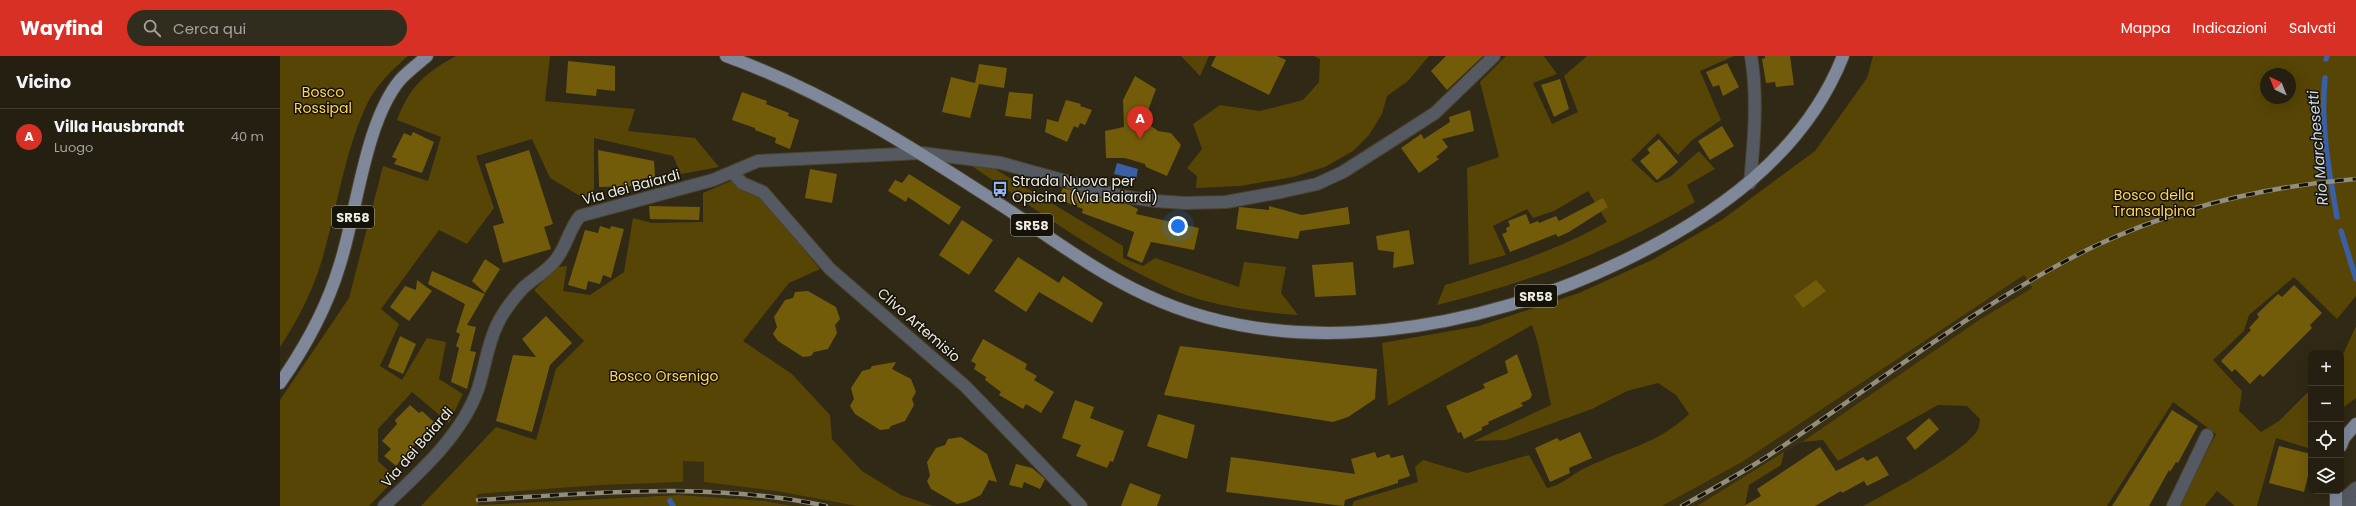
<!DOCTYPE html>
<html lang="it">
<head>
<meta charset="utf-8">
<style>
  :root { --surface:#241f10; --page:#302c1e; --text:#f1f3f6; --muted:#a3a29f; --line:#413d30; --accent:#d93025 }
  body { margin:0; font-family:Poppins,sans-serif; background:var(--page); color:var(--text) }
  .controls { position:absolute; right:12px; bottom:12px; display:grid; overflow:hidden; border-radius:8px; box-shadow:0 4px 16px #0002 }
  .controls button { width:36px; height:36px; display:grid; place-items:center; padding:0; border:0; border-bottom:1px solid var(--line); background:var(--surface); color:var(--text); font:20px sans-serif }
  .compass { position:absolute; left:1980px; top:12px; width:36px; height:36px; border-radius:50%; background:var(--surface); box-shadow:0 4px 16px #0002; rotate:317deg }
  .you { position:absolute; left:898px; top:170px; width:14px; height:14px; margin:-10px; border:3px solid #fff; border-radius:50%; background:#1a73e8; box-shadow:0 0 0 6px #1a73e833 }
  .badge { display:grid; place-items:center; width:26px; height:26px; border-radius:50%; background:var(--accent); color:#fff; font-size:13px; font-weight:700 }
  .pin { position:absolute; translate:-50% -33px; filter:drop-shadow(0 1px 2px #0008) }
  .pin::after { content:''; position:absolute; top:21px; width:14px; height:12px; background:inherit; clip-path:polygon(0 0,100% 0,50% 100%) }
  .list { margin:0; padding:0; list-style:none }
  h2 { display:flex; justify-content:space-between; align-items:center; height:52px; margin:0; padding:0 16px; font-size:17px }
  h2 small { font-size:13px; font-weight:400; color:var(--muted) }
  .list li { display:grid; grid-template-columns:26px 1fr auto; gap:12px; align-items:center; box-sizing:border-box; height:56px; padding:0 16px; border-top:1px solid var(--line) }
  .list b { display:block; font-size:15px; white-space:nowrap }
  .list p { margin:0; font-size:13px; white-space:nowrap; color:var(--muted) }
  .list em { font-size:13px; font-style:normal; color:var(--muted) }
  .icon { flex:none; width:22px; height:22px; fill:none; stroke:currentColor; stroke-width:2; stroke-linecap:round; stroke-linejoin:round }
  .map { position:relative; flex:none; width:2076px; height:450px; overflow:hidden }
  header { display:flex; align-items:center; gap:24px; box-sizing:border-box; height:56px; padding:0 20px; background:var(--accent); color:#fff }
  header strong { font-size:19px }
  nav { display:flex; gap:22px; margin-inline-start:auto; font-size:14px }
  .search { width:280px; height:36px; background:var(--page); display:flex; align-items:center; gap:10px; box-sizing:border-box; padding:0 14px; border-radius:22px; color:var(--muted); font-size:15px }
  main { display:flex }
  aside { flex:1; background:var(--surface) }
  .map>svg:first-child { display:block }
</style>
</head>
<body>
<header>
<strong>Wayfind</strong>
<div class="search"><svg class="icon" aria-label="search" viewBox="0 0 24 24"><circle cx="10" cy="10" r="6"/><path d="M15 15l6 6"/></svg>Cerca qui</div>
<nav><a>Mappa</a><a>Indicazioni</a><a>Salvati</a></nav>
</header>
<main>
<aside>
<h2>Vicino<small></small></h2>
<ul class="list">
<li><span class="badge">A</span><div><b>Villa Hausbrandt</b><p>Luogo</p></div><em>40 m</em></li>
</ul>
</aside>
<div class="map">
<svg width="2076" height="450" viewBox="0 0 2076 450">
  <rect width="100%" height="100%" fill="#302915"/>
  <!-- built -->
  <g fill="#393014">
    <polygon points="1744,219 1752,232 1699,264 1522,386 1417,450 1382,450 1462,406"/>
    <polygon points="403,405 424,406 424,426 496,435 577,450 511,450 485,445 399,439 278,443 198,449 197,438 321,429 403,426"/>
  </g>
  <!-- green -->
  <g fill="#574506" fill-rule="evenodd">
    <path d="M0 0H128C112 14 96 29 87 48 64 97 57 153 42 204 33 234 18 264 0 291Z"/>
    <path d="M176 0H270L265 45 355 53 348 75 415 82 439 111 401 118 393 100 314 82V143L300 140 270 122 252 83 196 100 214 152 187 188 159 174 101 253 119 268 100 310 122 324 147 282 166 286 159 323 183 338 169 367 132 336 98 373V405L116 422 89 450H0V344L69 242 103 110 148 125 161 81 117 64C130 30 145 17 176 0Z"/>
    <polygon points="901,0 929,0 920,20"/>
    <polygon points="1034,0 1149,0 1128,25 1107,40 1102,58 1089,79 1073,95 1045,111 1013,121 960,130 916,132 917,120 907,112 922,93 913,68 940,49 980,55 1023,44 1039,26 1040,3"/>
    <path d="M1226 0H1264L1277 18 1253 27 1272 68 1298 56 1284 20 1307 0H1454L1420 15 1441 64 1412 84 1398 99 1378 77 1351 104 1376 127 1390 121 1419 95 1435 113 1407 129 1415 146C1334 194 1248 227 1157 249L1165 229C1222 212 1276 195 1327 166L1308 135 1274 155 1253 162 1247 153 1213 170 1226 199 1189 209 1187 112 1219 101 1200 26Z"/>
    <path d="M1593 0H2076V240L2057 263 2014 221 1969 259 1964 275 1933 304 1962 335 1959 355 1981 376 1999 365 2031 333V393L1996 382 1977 450H1955L1937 435 1925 450H1899L1936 378 1893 346 1827 450H1583C1606 438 1689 394 1698 373 1700 370 1699 366 1700 363L1687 350 1658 349 1558 405 1543 384 1522 386 1699 264 1752 232 1744 219 1462 406 1382 450H1072L1074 445 1138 426 1135 411 1143 404 1187 417 1249 399 1267 432C1281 429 1289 421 1301 414 1339 394 1376 390 1409 358L1396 339 1378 327 1347 335 1312 353 1226 384 1194 385 1271 349 1258 288 1252 269 1108 350 1102 287 1199 270 1299 237 1372 204 1443 163 1535 95 1587 22ZM1986 18H2010V42H1986Z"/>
    <path d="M686 106 710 110 843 190V202L863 210 875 202 959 231 964 206 1006 211 1001 237 1018 259C977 256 931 250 893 234 819 201 753 151 686 106Z"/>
    <polygon points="451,125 481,141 540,213 509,227 463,285 512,318 550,359 552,383 582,415 621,439 653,450 577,450 496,435 424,426 424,406 403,405 403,426 321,429 197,438 198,449 399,439 485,445 511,450 141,450 216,371 256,384 276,313 304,285 254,234 278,211 287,210 283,235 310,239 344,216 353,162 372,167 423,166 423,137"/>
    <polygon points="2076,270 2076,342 2064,351 2061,357 2061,303"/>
    <polygon points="1504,396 1501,409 1469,429 1465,450 1417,450"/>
  </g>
  <!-- water -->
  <polygon fill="#3a5fa4" points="837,107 858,113 856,123 834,118"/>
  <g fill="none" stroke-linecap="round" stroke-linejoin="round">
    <!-- stream -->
    <g stroke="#3a5fa4" stroke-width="5.5">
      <polyline points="2046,3 2047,0"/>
      <path d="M2045 22C2040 68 2049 116 2057 161"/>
      <polyline points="2061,175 2076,223"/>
      <polyline points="390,445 393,450"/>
    </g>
  </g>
  <!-- building -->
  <g fill="#725c0a">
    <polygon points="936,0 997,0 1006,4 989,39 931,10"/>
    <polygon points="1166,0 1203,0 1167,34 1151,15"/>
    <polygon points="1485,0 1510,0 1514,29 1496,31 1495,26 1486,27 1482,3 1485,2"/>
    <polygon points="288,5 335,10 335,35 317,33 316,40 286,37"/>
    <polygon points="1447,7 1459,31 1443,40 1439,29 1433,31 1426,16"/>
    <polygon points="699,8 727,12 724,32 699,28 690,62 662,56 671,21 695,27"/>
    <polygon points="855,20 876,33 864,65 878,75 891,77 901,89 887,120 866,111 865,108 845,102 826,102 825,75 844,71 843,44"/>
    <polygon points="1280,23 1289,53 1274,61 1261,29"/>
    <polygon points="462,36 487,45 486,48 509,57 508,60 519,64 510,93 495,87 496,82 475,74 475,72 452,64"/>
    <polygon points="729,36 753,38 751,63 725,60"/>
    <polygon points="786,44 801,48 800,50 812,54 805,69 800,67 798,72 794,70 787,86 765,76 767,63 778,66"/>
    <polygon points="1190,54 1194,75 1162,83 1168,91 1156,101 1159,103 1139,117 1121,92 1141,78 1144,83 1170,66 1169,61"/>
    <polygon points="1442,70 1454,90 1430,104 1418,85"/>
    <polygon points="133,76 154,86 142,117 114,108 117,103 112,101 124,77 131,80"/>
    <polygon points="1379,83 1398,106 1377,124 1360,105 1370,97 1367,93"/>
    <polygon points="249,94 273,168 264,171 271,193 223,207 213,170 224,167 205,108"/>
    <polygon points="318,94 374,105 375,121 360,123 360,130 319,131"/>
    <polygon points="530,113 557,118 552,147 525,142"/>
    <polygon points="629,118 681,151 669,169 628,141 626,146 608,135 615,124 622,127"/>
    <polygon points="783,132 850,149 858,153 856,158 919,172 914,194 871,186 862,207 847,200 854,176 802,157 803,153 778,143"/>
    <polygon points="1323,142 1328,151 1289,176 1278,181 1276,178 1230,196 1222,178 1227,176 1226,172 1230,170 1228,165 1246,158 1250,168 1258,165 1259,167 1276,160 1279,165"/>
    <polygon points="369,150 420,151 419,164 370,163"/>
    <polygon points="989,150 1022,159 1068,151 1070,168 1020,175 1018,183 956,173 959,151 989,154"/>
    <polygon points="682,164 713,184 689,219 659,199"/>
    <polygon points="320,170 330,173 331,170 344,173 331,222 323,219 320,228 308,225 306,234 288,229 305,174 318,177"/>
    <polygon points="1129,174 1134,208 1113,212 1114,196 1098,194 1096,180"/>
    <polygon points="738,201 779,227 783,220 823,247 812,267 759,236 746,256 714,235"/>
    <polygon points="205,203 220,213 205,237 192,225"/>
    <polygon points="1073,206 1076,239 1035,241 1032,209"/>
    <polygon points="152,215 205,238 187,269 196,271 190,295 196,296 187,333 171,326 179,292 176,290 180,278 176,276 185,248 148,228"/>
    <polygon points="137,224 152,235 129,265 110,251 125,230 136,234"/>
    <polygon points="1536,224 1546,235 1523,252 1514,240"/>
    <polygon points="2014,229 2042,257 2030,269 2032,272 1983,321 1980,318 1970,328 1955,313 1952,316 1941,305 1971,274 1969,272 1979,261 1977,258 1998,238 2002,241"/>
    <polygon points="528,235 556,251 560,263 555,269 557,277 548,293 534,296 531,300 523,301 498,285 493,278 497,271 494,261 505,244 513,242 515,236"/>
    <polygon points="266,260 292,287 270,309 252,376 216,365 233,299 256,301 242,283"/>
    <polygon points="120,280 136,288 123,318 108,311"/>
    <polygon points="703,283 747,308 745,313 757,320 754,324 774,336 761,357 746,348 743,353 719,339 721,336 705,324 706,321 694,313 696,308 691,305"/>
    <polygon points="900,290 1097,313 1095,343 1068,361 1053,366 884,339"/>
    <polygon points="1237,298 1252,339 1250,343 1241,347 1243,350 1208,366 1209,368 1202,371 1202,374 1184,383 1181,376 1178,377 1166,350 1205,332 1203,328 1228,317 1225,305"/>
    <polygon points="616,306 612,313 631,323 636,336 632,343 634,349 625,365 611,370 609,373 600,374 575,358 570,350 574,343 571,332 582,315 590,313 592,310"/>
    <polygon points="795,344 814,351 810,362 844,375 833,406 830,405 827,412 796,400 801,389 782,382"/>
    <polygon points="130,349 139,357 142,355 154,366 116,410 104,400 111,393 102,385 117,368 115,364"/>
    <polygon points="1892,354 1918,370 1898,407 1896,406 1890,416 1889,414 1869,450 1832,450"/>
    <polygon points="878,358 915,369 907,403 867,390"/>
    <polygon points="1649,362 1659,373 1635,394 1626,382"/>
    <polygon points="1300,376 1312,402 1289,412 1290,417 1270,426 1255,392 1277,382 1280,385"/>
    <polygon points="681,381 707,398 717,426 709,424 701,439 686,446 677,448 651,433 647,425 650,420 647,406 656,392 665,389 668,383"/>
    <polygon points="1999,390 2031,398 2031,408 2024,436 1989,427"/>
    <polygon points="1540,391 1556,415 1583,401 1587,405 1597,400 1609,419 1587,430 1584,425 1562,437 1561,435 1535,450 1464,450 1481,440 1477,433"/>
    <polygon points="1095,396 1097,402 1109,398 1111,402 1123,399 1130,420 1118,424 1118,427 1065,444 1064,450 946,436 951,401 1075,418 1071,403"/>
    <polygon points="736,408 752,412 765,423 760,433 744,426 742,432 729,429"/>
    <polygon points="850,427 881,439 877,450 841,450"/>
  </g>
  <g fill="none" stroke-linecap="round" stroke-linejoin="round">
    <defs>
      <g id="minor">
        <polyline points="453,117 462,127 483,136 550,213 685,330 801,450"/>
        <path d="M1470 127C1474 86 1478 41 1471 0"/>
        <path d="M104 450C139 417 182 379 198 333 205 312 207 289 217 269 223 256 233 243 243 232 253 223 264 217 273 207 286 194 288 174 300 160L433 124 478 105 641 97 721 107 840 140 876 145 905 147 946 146 1001 136 1037 128 1063 116 1124 77 1155 57 1214 0"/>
        <polyline points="1893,450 1927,379"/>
        <polyline points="2056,450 2076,432"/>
        <polyline points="2056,450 2076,447"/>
      </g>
      <g id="major">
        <path d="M446 0C546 36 635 93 724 151 770 181 816 216 866 239 1013 308 1200 274 1341 206 1433 162 1524 99 1563 0"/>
        <path d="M0 327C26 290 47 252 60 208 77 155 85 66 120 24 128 15 138 8 147 0"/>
        <polyline points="2061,390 2064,382 2076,368"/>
        <polyline points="2056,450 2056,435"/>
      </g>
    </defs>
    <!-- minor casing -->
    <use href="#minor" stroke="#4b4431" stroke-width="14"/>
    <!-- major casing -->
    <use href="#major" stroke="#4b4431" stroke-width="14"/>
    <!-- minor -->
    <use href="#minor" stroke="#545962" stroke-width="12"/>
    <!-- major -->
    <use href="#major" stroke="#7e889a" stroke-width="12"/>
    <defs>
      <g id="rail">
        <path d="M198 444C315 437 429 425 546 450"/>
        <path d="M1402 450C1431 434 1460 418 1488 400 1596 329 1698 247 1815 190 1896 152 1987 130 2076 123"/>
      </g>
    </defs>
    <!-- rail casing -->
    <use href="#rail" stroke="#928d7d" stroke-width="4.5"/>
    <!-- rail -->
    <use href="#rail" stroke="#15120a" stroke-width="3" stroke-dasharray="9" stroke-linecap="butt"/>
  </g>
  <!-- icons -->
  <defs>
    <symbol id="bus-bare" viewBox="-9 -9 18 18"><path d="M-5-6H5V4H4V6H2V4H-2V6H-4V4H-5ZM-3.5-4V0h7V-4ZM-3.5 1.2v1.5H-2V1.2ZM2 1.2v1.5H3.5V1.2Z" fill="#91b8fd" stroke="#15120a" stroke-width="2.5" paint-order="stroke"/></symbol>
  </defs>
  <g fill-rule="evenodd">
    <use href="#bus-bare" x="709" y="122" width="22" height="22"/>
  </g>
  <g text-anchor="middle" stroke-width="3" stroke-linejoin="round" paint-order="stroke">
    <!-- shield labels -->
    <g fill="#15120a" stroke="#aeaba0" stroke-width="1">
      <rect x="52" y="150" width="42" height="22" rx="3"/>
      <rect x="731" y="158" width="42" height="22" rx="3"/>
      <rect x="1235" y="229" width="42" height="22" rx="3"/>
    </g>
    <g font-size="13" font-weight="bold" fill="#f0ece0">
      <text x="73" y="166">SR58</text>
      <text x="752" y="174">SR58</text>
      <text x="1256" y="245">SR58</text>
    </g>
    <!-- park labels -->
    <g font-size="14" fill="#ffd758" stroke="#15120a">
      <text x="43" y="41">Bosco<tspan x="43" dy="16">Rossipal</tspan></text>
      <text x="1874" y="144">Bosco della<tspan x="1874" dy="16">Transalpina</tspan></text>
      <text x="384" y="325">Bosco Orsenigo</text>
    </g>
    <!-- poi labels -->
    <g font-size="14" fill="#f0ece0" stroke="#15120a" text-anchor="start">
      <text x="732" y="130">Strada Nuova per<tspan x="732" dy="16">Opicina (Via Baiardi)</tspan></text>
    </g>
    <!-- street labels -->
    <g font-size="14" fill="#f0ece0" stroke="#15120a">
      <text transform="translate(351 131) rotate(-15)" y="5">Via dei Baiardi</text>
      <text transform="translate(639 269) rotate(41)" y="5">Clivo Artemisio</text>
      <text transform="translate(137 391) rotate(-49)" y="5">Via dei Baiardi</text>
    </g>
    <!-- water labels -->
    <g font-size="15" font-style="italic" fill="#ccd8eb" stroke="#15120a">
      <text transform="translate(2038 92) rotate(-95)" y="5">Rio Marchesetti</text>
    </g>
  </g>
</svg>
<div class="controls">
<button>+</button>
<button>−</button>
<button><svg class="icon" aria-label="locate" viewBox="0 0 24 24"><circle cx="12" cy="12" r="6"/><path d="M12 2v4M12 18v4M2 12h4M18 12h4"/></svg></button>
<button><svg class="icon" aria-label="layers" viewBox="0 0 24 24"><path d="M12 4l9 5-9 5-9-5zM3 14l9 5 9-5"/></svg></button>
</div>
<svg class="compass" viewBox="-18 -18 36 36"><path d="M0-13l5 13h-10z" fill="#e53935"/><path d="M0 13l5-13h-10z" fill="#a3a29f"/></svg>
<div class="you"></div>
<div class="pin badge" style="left:860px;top:83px">A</div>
</div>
</main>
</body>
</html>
